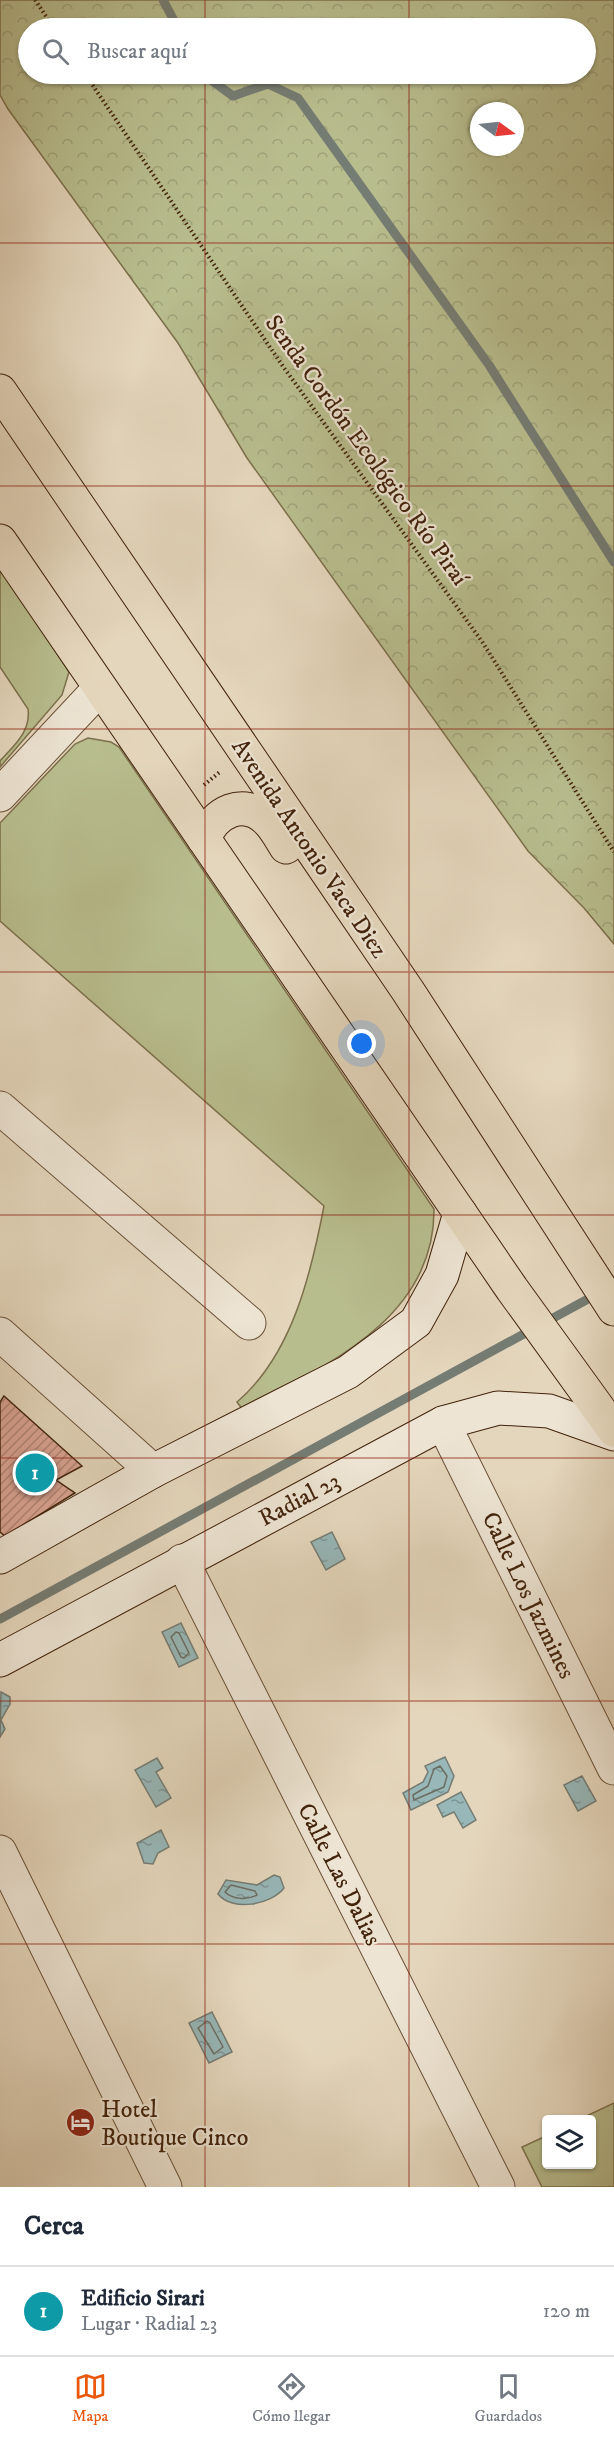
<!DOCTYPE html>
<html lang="es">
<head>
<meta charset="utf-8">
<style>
  :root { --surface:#fff; --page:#f2f2f3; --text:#1f2937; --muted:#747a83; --line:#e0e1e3; --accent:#ea580c }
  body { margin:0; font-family:"IM FELL DW Pica",serif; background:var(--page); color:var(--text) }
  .controls { position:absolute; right:18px; bottom:18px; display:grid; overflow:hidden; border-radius:6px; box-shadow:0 2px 4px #0004 }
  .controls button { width:54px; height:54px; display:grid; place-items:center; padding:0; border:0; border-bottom:2px solid var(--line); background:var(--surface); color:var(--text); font:30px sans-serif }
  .compass { position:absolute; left:470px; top:102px; width:54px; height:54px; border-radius:50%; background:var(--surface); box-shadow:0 2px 4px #0004; rotate:105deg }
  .you { position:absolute; left:362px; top:1044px; width:21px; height:21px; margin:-15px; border:4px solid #fff; border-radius:50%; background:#1a73e8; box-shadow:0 0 0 9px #1a73e833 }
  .badge { display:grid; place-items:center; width:39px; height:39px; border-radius:50%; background:var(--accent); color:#fff; font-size:20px; font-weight:700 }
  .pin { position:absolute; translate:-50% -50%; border:3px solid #fff; box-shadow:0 2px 6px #0006 }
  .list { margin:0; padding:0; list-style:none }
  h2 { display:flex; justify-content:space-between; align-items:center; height:78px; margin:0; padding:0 24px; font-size:26px }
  h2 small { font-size:20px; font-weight:400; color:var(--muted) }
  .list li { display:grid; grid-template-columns:39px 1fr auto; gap:18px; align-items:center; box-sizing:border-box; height:90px; padding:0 24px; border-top:2px solid var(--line) }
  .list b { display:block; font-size:22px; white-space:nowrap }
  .list p { margin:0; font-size:20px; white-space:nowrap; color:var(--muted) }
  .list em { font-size:20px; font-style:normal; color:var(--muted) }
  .icon { flex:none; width:33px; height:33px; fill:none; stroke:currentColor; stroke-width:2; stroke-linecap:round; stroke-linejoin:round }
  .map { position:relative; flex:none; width:614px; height:2187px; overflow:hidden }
  .search { position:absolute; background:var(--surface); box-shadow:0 2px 4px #0004; left:18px; right:18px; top:18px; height:66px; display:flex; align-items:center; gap:15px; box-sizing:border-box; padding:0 21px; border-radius:33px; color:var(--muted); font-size:22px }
  .sheet { height:168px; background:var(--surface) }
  nav { display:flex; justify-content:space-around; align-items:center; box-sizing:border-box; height:84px; border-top:2px solid var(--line); background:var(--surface); font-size:16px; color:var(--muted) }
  nav a { display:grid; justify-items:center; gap:3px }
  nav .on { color:var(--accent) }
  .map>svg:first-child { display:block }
</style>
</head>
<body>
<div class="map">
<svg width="614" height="2187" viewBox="0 0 614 2187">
  <defs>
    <pattern id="forest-crowns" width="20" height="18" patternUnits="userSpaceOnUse" patternTransform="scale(1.5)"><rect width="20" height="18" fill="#b8bd8e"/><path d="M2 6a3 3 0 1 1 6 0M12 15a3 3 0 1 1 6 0" fill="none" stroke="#9fa279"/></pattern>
    <pattern id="water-ripples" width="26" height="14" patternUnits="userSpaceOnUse" patternTransform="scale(1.5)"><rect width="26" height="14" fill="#97b7b8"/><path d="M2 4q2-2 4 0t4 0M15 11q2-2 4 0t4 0" fill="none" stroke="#7d9494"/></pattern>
    <pattern id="building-hatch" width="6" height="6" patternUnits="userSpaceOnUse" patternTransform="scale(1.5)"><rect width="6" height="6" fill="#d9a392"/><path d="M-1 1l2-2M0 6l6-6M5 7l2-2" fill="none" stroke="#b28475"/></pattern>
  </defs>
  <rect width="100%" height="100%" fill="#e4d6bc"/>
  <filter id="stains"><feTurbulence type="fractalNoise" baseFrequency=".00333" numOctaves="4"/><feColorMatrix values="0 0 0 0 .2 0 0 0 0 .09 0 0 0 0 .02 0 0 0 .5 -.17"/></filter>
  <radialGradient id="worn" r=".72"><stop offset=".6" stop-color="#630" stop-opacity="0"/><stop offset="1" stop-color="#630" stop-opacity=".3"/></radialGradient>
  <!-- forest -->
  <path fill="url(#forest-crowns)" stroke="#7d704c" stroke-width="1.5" fill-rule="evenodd" d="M0 0H614V944L584 908 528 851 247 458 178 343 8 109 0 95ZM28 28H586V74H28ZM479 111H515V147H479Z"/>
  <!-- park -->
  <g fill="#b8bd8e" stroke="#7d704c" stroke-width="1.5">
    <path d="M0 567 69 672 62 695 0 767V761C14 745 31 732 28 709L0 667Z"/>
    <path d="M88 738 111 742 119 747 434 1209C435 1319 325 1366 243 1410L237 1402C292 1355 311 1274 324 1206L0 921V823L75 744Z"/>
    <polygon points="614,2103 614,2187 542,2187 522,2147 546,2136 546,2164 592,2164 592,2120 580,2119"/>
  </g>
  <!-- water -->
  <g fill="url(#water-ripples)" stroke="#757c73" stroke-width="1.5">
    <polygon points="332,1532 345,1559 326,1570 311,1542"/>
    <polygon points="181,1623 198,1658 179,1667 162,1632"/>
    <polygon points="1,1692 10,1697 10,1704 1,1720 5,1729 0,1737"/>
    <polygon points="445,1757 454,1776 448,1792 411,1810 403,1793 423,1782 428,1772 425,1766"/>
    <polygon points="157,1758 163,1768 156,1772 171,1798 156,1807 135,1770"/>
    <polygon points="582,1776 596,1801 578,1811 564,1785"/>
    <polygon points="461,1792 476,1820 463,1828 454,1812 443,1817 437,1805"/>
    <polygon points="161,1830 169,1847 158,1853 153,1864 144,1863 137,1843"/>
    <path d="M274 1875 280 1877 284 1888C271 1905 232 1912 218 1894L226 1880 257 1885Z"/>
    <polygon points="212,2012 232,2052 209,2063 189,2023"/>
  </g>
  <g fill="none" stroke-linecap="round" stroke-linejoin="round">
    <!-- shore -->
    <g stroke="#6c6d62" stroke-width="1.5">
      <polygon points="176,1632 179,1633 189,1653 184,1658 181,1657 171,1637"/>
      <polygon points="440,1766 447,1776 444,1787 414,1800 413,1795 428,1786 434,1769"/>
      <path d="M231 1885 255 1891 257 1895C248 1900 233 1900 225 1892Z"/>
      <polygon points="207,2021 210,2023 223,2047 214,2054 198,2028"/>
    </g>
    <!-- stream -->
    <g stroke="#757c73" stroke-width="9">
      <polyline points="163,0 178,28"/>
      <polyline points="203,74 233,96 268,84 298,98 489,365 614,562"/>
      <polyline points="0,1619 599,1293"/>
    </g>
  </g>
  <!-- building -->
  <polygon fill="url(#building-hatch)" stroke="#42230b" stroke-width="1.5" points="4,1396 82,1466 56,1480 75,1493 5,1536 0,1532 0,1402"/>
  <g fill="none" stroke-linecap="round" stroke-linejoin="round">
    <defs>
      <g id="street">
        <polyline points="0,795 100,688"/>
        <polyline points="0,1108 249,1323"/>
        <polyline points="0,1334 153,1471"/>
        <polyline points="443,1423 614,1768"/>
        <polyline points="182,1561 498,2187"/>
        <polyline points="0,1852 165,2187"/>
      </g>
      <g id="secondary">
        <polyline points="0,1557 153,1471 348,1372 416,1322 442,1275 460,1213"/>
        <polyline points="0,1660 443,1423 498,1408 549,1411 614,1434"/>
      </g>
      <g id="highway">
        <polyline points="0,391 408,991 614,1309"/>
        <polyline points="0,541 512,1289 614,1430"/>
        <path d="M204 839C214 812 244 797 267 820 275 827 280 838 286 847"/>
      </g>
    </defs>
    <!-- street casing -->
    <use href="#street" stroke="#6a5037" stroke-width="35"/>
    <!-- secondary casing -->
    <use href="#secondary" stroke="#42230b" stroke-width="35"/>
    <!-- highway casing -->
    <use href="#highway" stroke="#42230b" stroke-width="35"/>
    <!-- path -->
    <g stroke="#42230b" stroke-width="4" stroke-dasharray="1.5 3" stroke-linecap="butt">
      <polyline points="35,0 54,28"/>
      <polyline points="85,74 282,365 483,643 614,852"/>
      <polyline points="204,785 221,771"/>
    </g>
    <!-- street -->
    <use href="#street" stroke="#ede4d3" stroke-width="33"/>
    <!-- secondary -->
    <use href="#secondary" stroke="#ede4d3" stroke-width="33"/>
    <!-- highway -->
    <use href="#highway" stroke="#e4d6bc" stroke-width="33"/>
  </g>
  <!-- grid -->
  <path fill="none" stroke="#8f2418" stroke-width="1.5" stroke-opacity="0.55" d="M205 0V28M409 0V28M205 74V2187M409 74V2187M0 243H614M0 486H614M0 729H614M0 972H614M0 1215H614M0 1458H614M0 1701H614M0 1944H614"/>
  <!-- icons -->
  <defs>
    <symbol id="hotel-disc" viewBox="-11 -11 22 22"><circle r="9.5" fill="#8f2418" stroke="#ede4d3"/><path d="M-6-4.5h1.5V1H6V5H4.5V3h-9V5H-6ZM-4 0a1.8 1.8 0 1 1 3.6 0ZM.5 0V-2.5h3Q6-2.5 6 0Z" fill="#fff"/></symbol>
  </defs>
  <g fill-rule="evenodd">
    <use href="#hotel-disc" x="64" y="2106" width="33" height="33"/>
  </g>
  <g text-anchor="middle" stroke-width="4.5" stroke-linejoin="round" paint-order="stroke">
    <!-- street labels -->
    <g font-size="24" fill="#42230b" stroke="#ede4d3">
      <text transform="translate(367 450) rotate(54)" y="8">Senda Cordón Ecológico Río Piraí</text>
      <text transform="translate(310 848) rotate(56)" y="8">Avenida Antonio Vaca Diez</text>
      <text transform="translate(299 1499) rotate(-28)" y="8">Radial 23</text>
      <text transform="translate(529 1595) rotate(64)" y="8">Calle Los Jazmines</text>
      <text transform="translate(340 1874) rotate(63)" y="8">Calle Las Dalias</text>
    </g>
    <!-- poi labels -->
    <g font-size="24" fill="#42230b" stroke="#ede4d3" text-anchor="start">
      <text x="101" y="2117">Hotel<tspan x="101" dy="28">Boutique Cinco</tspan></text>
    </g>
  </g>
  <rect width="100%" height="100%" filter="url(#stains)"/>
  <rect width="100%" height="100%" fill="url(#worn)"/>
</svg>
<div class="controls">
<button><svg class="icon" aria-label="layers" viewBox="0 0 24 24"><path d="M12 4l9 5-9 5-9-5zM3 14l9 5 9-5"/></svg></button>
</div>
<svg class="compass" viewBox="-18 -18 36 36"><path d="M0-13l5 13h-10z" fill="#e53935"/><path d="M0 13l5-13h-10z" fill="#747a83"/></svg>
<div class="you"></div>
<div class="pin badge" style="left:35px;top:1473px;background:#0f9aa8">1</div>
<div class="search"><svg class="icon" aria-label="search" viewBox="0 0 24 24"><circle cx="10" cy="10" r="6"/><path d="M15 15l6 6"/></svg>Buscar aquí</div>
</div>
<section class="sheet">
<h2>Cerca<small></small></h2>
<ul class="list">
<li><span class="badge" style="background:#0f9aa8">1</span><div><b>Edificio Sirari</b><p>Lugar · Radial 23</p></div><em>120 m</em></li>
</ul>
</section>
<nav>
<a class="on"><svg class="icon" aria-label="map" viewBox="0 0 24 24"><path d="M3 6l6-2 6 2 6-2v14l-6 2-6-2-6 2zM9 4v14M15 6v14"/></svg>Mapa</a>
<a><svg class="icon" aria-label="directions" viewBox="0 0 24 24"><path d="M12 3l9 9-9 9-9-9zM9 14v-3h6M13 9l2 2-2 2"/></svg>Cómo llegar</a>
<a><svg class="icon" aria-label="saved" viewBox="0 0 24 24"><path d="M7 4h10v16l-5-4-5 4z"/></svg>Guardados</a>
</nav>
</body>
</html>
